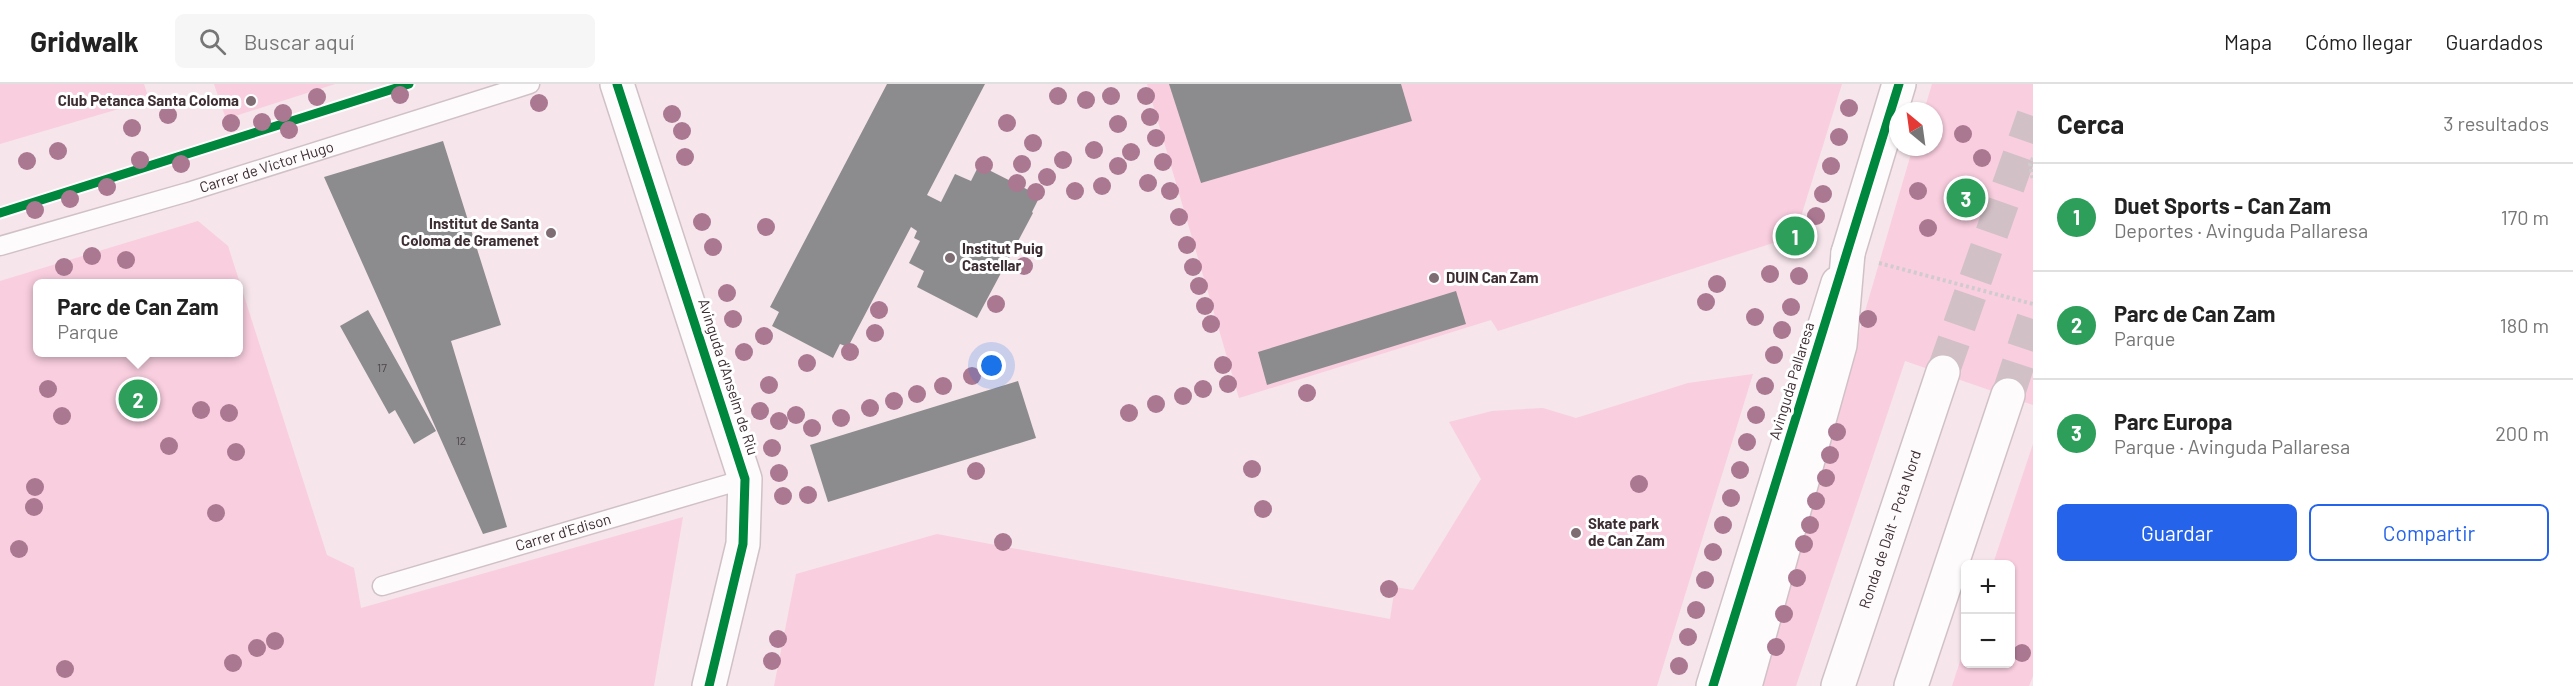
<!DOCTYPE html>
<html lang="es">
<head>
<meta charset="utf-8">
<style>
  :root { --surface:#fff; --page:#f6f6f6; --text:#222; --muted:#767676; --line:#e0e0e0; --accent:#2563eb }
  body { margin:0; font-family:Barlow,sans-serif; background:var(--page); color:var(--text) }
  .controls { position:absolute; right:18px; bottom:18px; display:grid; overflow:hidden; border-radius:9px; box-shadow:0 2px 4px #0004 }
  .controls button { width:54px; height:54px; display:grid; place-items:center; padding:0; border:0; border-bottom:2px solid var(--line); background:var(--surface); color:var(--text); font:30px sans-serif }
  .compass { position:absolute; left:1889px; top:18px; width:54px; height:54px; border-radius:50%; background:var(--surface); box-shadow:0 2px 4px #0004; rotate:331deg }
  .you { position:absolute; left:992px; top:282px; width:21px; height:21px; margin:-15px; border:4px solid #fff; border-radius:50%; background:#1a73e8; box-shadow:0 0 0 9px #1a73e833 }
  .badge { display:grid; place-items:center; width:39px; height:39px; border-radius:50%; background:var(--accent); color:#fff; font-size:20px; font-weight:700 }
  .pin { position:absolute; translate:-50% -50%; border:3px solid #fff; box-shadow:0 2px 6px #0006 }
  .popup { position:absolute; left:33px; top:195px; width:210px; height:78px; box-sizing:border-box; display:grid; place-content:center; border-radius:9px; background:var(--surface); filter:drop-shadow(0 2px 4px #0005); font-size:20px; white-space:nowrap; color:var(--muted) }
  .popup b { font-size:22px; color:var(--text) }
  .popup::after { content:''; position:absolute; left:50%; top:100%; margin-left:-12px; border:12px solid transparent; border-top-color:var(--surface) }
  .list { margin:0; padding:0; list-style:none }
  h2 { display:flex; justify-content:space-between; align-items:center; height:78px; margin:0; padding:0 24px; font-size:26px }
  h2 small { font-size:20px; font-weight:400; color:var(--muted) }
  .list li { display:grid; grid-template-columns:39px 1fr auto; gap:18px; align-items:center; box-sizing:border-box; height:108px; padding:0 24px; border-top:2px solid var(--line) }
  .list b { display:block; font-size:22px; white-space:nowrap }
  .list p { margin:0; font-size:20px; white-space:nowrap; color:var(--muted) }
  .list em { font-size:20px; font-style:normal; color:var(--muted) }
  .actions { display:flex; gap:12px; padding:18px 24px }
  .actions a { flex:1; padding:14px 0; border:2px solid var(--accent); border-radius:9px; text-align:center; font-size:21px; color:var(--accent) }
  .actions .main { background:var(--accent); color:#fff }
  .icon { flex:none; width:33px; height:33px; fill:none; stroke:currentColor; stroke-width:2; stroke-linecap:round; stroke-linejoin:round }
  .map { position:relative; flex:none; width:2033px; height:602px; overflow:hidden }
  header { display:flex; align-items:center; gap:36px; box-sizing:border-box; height:84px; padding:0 30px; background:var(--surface); border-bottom:2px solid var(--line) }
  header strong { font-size:28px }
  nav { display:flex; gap:33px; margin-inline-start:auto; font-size:21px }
  .search { width:420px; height:54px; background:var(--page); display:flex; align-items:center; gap:15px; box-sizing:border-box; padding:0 21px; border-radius:9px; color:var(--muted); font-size:22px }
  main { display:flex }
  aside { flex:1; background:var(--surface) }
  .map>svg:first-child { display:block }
</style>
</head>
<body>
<header>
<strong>Gridwalk</strong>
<div class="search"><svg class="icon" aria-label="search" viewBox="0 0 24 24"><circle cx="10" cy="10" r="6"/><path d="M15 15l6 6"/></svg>Buscar aquí</div>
<nav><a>Mapa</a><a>Cómo llegar</a><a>Guardados</a></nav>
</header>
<main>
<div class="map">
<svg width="2033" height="602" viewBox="0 0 2033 602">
  <rect width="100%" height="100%" fill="#f6e5eb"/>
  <!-- green -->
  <g fill="#f9cedf" fill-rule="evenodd">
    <polygon points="0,0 144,0 149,16 0,60"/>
    <polygon points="214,0 335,0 226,35"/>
    <polygon points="1147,0 1842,0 1795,152 1498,247 1491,236 1239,314"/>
    <polygon points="1932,0 2033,0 2033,321 1905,277 1796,602 1763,602 1866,224 1913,63 1934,63 1934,27 1924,27"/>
    <path d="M198 137 228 162 327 471 354 484 361 524 683 433 654 602H0V197ZM38 200H238V268H38Z"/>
    <polygon points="1753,290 1657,602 774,602 796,490 937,450 1390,535 1395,503 1413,506 1481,395 1449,338 1492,327 1543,324 1576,334 1688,299"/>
    <polygon points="2033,360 2033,592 2029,602 1952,602 1965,562 1966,580 2010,580 2010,480 1993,480"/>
  </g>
  <!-- building -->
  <g fill="#8c8c8e">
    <polygon points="887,0 985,0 927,111 941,118 955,90 971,97 979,81 1040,112 1032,128 1033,129 977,234 917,203 924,187 909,179 920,157 914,154 917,147 911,143 848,263 840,260 833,274 772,242 779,228 770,223"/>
    <polygon points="1169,0 1401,0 1412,37 1201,99"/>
    <polygon points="443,57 501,241 451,257 507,443 483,450 324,93"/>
    <polygon points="1456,207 1466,240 1267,301 1258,268"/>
    <polygon points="368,226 436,347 414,360 395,326 389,330 340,242"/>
    <polygon points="1018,297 1036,354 828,418 810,361"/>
  </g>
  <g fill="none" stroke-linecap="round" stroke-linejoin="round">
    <!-- trunk-tunnel -->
    <g stroke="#d1c0c6" stroke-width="33" stroke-dasharray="33 16" stroke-linecap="butt">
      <polyline points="1943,288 2033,32"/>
      <polyline points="2008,311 2033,235"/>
    </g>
    <defs>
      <g id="service">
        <path id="s1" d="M0 162 188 108 530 0"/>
        <path id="s2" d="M382 502 745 395"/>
      </g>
      <g id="minor">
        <polyline points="617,0 745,395 743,460 709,602"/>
        <polyline points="1713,602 1838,199"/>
      </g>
      <polyline id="tertiary" points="1848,169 1899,0"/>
      <g id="trunk">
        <polyline points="1745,602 1840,261 1848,169"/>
        <path id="s3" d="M1838 602 1943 288"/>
        <polyline points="1911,602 2008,311"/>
      </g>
    </defs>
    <!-- service casing -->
    <use href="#service" stroke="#d0c1c7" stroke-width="21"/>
    <!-- minor casing -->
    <use href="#minor" stroke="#d0c1c7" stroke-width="36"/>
    <!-- tertiary casing -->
    <use href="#tertiary" stroke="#d0c1c7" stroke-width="36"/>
    <!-- trunk casing -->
    <use href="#trunk" stroke="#d0c1c7" stroke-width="36"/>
    <!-- path -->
    <g stroke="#d1cbce" stroke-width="4" stroke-dasharray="3 3" stroke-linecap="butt">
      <polyline points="2033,74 2030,80 2033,97"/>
      <polyline points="1802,155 1816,159"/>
      <polyline points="1879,179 2033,220"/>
    </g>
    <!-- service -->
    <use href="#service" stroke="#fefbfc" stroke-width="18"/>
    <!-- minor -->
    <use href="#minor" stroke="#fefbfc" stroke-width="33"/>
    <!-- tertiary -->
    <use href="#tertiary" stroke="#fefbfc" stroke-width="33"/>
    <!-- trunk -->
    <use href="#trunk" stroke="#fefbfc" stroke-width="33"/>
    <defs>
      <g id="cycleway">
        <polyline points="617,0 745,395 743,460 709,602"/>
        <polyline points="0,129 409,0"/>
        <polyline points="1713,602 1899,0"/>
      </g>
    </defs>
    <!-- cycleway casing -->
    <use href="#cycleway" stroke="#fff" stroke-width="13"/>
    <!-- cycleway -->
    <use href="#cycleway" stroke="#00873e" stroke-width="9"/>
  </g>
  <!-- trees -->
  <g fill="#ab7892">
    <circle cx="400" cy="11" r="9"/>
    <circle cx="1058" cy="12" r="9"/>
    <circle cx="1111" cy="12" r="9"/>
    <circle cx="1146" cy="12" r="9"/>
    <circle cx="317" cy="13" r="9"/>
    <circle cx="1086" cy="16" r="9"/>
    <circle cx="539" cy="19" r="9"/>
    <circle cx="1849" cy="24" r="9"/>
    <circle cx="283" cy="29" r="9"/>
    <circle cx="672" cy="30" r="9"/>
    <circle cx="168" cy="31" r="9"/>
    <circle cx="1150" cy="33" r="9"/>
    <circle cx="262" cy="38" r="9"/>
    <circle cx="231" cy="39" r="9"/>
    <circle cx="1007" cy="39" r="9"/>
    <circle cx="1118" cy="40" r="9"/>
    <circle cx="132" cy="44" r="9"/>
    <circle cx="289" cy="46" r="9"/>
    <circle cx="682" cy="47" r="9"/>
    <circle cx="1963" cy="50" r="9"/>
    <circle cx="1839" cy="53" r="9"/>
    <circle cx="1156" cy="54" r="9"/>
    <circle cx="1033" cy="59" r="9"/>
    <circle cx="1094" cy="66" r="9"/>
    <circle cx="58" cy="67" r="9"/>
    <circle cx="1131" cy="68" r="9"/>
    <circle cx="685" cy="73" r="9"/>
    <circle cx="1982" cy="74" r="9"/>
    <circle cx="140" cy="76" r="9"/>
    <circle cx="1063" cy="76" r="9"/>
    <circle cx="27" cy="77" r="9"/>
    <circle cx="1163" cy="78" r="9"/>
    <circle cx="181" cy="80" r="9"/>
    <circle cx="1022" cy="80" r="9"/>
    <circle cx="984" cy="81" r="9"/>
    <circle cx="1118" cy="82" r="9"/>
    <circle cx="1831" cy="82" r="9"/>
    <circle cx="1047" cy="93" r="9"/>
    <circle cx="1017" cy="99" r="9"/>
    <circle cx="1148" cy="99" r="9"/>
    <circle cx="1102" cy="102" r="9"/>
    <circle cx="107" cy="103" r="9"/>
    <circle cx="1075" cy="107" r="9"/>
    <circle cx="1170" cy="107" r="9"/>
    <circle cx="1918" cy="107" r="9"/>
    <circle cx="1036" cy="108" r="9"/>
    <circle cx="1823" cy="110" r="9"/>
    <circle cx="70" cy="115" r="9"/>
    <circle cx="35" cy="126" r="9"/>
    <circle cx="1816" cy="132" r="9"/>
    <circle cx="1179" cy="133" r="9"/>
    <circle cx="702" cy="138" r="9"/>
    <circle cx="766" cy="143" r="9"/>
    <circle cx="1928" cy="144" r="9"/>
    <circle cx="1187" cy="161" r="9"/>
    <circle cx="713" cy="163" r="9"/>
    <circle cx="92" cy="172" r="9"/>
    <circle cx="126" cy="176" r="9"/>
    <circle cx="1024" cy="182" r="9"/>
    <circle cx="64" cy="183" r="9"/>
    <circle cx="1193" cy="183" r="9"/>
    <circle cx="1770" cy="190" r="9"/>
    <circle cx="1799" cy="192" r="9"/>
    <circle cx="1717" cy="200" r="9"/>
    <circle cx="1199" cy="202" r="9"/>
    <circle cx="727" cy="209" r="9"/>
    <circle cx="1706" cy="218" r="9"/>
    <circle cx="996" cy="220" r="9"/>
    <circle cx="1205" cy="222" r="9"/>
    <circle cx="1791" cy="223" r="9"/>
    <circle cx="879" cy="226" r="9"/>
    <circle cx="1755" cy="233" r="9"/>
    <circle cx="733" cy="235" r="9"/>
    <circle cx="1868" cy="235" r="9"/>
    <circle cx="1211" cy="240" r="9"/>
    <circle cx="1782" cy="246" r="9"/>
    <circle cx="875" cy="249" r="9"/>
    <circle cx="764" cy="252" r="9"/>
    <circle cx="744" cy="268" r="9"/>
    <circle cx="850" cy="268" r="9"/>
    <circle cx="1774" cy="271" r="9"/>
    <circle cx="807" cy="279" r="9"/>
    <circle cx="1223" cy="281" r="9"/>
    <circle cx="972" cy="292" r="9"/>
    <circle cx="1228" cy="300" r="9"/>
    <circle cx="769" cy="301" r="9"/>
    <circle cx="943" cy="302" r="9"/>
    <circle cx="1765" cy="302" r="9"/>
    <circle cx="48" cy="305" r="9"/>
    <circle cx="1203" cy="305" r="9"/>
    <circle cx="1307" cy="309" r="9"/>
    <circle cx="917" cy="310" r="9"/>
    <circle cx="1183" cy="312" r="9"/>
    <circle cx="894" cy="317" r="9"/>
    <circle cx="1156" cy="320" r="9"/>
    <circle cx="870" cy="324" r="9"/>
    <circle cx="201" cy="326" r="9"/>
    <circle cx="760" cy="327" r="9"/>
    <circle cx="229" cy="329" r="9"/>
    <circle cx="1129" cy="329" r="9"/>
    <circle cx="796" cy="331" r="9"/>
    <circle cx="1756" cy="331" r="9"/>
    <circle cx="62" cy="332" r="9"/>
    <circle cx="841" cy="334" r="9"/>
    <circle cx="779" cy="337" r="9"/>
    <circle cx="812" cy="344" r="9"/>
    <circle cx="1837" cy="348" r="9"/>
    <circle cx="1747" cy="358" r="9"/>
    <circle cx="169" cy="362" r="9"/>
    <circle cx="772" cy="364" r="9"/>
    <circle cx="236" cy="368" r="9"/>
    <circle cx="1830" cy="371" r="9"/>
    <circle cx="1252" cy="385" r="9"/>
    <circle cx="1740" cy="386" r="9"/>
    <circle cx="976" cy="387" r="9"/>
    <circle cx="779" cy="389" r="9"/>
    <circle cx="1826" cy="394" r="9"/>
    <circle cx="1639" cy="400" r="9"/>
    <circle cx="35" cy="403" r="9"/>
    <circle cx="808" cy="411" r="9"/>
    <circle cx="783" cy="412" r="9"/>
    <circle cx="1731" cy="414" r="9"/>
    <circle cx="1816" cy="417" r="9"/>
    <circle cx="34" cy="423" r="9"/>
    <circle cx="1263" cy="425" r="9"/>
    <circle cx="216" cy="429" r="9"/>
    <circle cx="1723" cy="441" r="9"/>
    <circle cx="1810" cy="441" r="9"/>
    <circle cx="1003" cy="458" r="9"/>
    <circle cx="1804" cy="460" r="9"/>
    <circle cx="19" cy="465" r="9"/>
    <circle cx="1713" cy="468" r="9"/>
    <circle cx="1797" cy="494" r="9"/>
    <circle cx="1705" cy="496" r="9"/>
    <circle cx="1389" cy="505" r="9"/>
    <circle cx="1696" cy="526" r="9"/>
    <circle cx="1784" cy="530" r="9"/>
    <circle cx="1688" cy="553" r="9"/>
    <circle cx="778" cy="555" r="9"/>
    <circle cx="275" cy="557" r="9"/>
    <circle cx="1776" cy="563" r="9"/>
    <circle cx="257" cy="564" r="9"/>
    <circle cx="2022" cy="569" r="9"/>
    <circle cx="772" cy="577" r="9"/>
    <circle cx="233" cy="579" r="9"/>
    <circle cx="1679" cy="582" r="9"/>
    <circle cx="65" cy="585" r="9"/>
  </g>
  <!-- markers -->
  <g fill="#7e6e74" stroke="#fff" stroke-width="2">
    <circle cx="251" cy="17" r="6"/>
    <circle cx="551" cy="149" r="6"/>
    <circle cx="950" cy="174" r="6"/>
    <circle cx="1434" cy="194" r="6"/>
    <circle cx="1576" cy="449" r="6"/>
  </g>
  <g text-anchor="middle" stroke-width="6" stroke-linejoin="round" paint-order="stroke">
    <!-- number labels -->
    <g font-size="12" fill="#51464a">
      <text x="382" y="288">17</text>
      <text x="461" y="361">12</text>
    </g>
    <!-- poi labels -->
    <g font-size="15" font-weight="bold" fill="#3d2e34" stroke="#fff" text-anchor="start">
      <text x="239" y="22" text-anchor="end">Club Petanca Santa Coloma</text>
      <text x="539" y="145" text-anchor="end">Institut de Santa<tspan x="539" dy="17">Coloma de Gramenet</tspan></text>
      <text x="962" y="170">Institut Puig<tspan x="962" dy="17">Castellar</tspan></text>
      <text x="1446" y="199">DUIN Can Zam</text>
      <text x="1588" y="445">Skate park<tspan x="1588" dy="17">de Can Zam</tspan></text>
    </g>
    <!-- street labels -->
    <g font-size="15" fill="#3d2e34" stroke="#fff">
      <text dy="5" stroke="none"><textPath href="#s1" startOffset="278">Carrer de Victor Hugo</textPath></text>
      <text transform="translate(728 293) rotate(72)" y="5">Avinguda d'Anselm de Riu</text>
      <text transform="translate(1792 297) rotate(-73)" y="5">Avinguda Pallaresa</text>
      <text dy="5" stroke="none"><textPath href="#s3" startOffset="165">Ronda de Dalt - Pota Nord</textPath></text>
      <text dy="5" stroke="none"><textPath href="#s2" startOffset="189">Carrer d'Edison</textPath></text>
    </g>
  </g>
</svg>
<div class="controls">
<button>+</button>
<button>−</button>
</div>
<svg class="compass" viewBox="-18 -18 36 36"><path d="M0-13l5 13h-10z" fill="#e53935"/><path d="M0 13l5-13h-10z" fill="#767676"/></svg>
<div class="you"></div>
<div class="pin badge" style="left:1795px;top:152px;background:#2e9e5b">1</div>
<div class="pin badge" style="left:138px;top:315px;background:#2e9e5b">2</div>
<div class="popup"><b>Parc de Can Zam</b>Parque</div>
<div class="pin badge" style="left:1966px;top:114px;background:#2e9e5b">3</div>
</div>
<aside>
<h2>Cerca<small>3 resultados</small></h2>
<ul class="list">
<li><span class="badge" style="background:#2e9e5b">1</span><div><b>Duet Sports - Can Zam</b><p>Deportes · Avinguda Pallaresa</p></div><em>170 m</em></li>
<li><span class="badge" style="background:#2e9e5b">2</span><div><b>Parc de Can Zam</b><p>Parque</p></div><em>180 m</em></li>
<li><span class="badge" style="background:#2e9e5b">3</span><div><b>Parc Europa</b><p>Parque · Avinguda Pallaresa</p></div><em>200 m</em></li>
</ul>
<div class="actions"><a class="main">Guardar</a><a>Compartir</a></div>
</aside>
</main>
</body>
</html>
